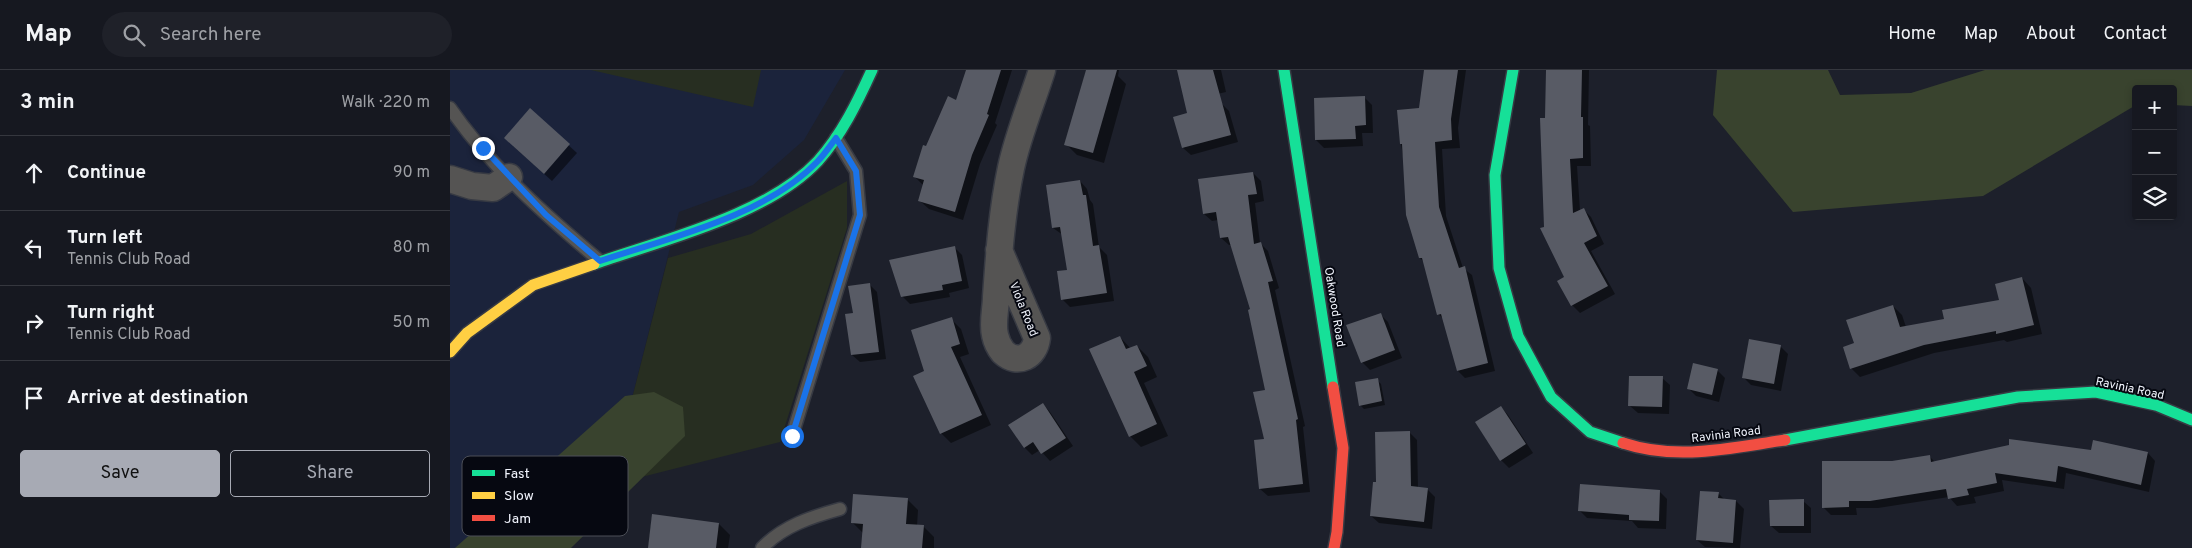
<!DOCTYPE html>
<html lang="en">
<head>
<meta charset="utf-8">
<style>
  :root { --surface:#161820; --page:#1f2129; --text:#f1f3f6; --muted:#9ea0a5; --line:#35373e; --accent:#a7aab4 }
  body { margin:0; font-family:Overpass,sans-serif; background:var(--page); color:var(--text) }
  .controls { position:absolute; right:15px; top:15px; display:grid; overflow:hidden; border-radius:5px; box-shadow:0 2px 8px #0003 }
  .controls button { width:45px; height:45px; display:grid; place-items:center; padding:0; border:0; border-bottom:1px solid var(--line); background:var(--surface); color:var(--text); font:25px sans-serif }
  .stop { position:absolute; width:15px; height:15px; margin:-11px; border:4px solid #1a73e8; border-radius:50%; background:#fff }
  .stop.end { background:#1a73e8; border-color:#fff; box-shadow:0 1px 5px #0008 }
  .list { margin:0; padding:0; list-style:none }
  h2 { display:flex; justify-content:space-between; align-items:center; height:65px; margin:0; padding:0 20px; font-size:21px }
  h2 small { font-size:16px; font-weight:400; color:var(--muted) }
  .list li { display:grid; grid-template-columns:32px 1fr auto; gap:15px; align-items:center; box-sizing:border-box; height:75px; padding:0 20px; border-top:1px solid var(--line) }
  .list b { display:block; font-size:19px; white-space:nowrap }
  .list p { margin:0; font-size:16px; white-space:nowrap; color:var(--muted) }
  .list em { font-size:16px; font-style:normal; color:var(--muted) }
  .actions { display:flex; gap:10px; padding:15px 20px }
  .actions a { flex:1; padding:11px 0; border:1px solid var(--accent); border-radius:5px; text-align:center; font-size:18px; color:var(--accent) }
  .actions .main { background:var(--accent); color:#111 }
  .icon { flex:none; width:28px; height:28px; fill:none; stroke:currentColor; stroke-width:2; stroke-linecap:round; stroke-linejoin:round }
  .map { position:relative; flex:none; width:1742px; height:478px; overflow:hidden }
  header { display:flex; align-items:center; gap:30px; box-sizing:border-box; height:70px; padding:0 25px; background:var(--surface); border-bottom:1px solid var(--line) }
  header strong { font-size:24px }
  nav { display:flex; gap:28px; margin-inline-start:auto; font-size:18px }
  .search { width:350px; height:45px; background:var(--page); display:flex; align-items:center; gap:12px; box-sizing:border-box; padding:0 18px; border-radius:28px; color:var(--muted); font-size:19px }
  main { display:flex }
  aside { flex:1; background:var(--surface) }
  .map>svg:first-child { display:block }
</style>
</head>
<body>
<header>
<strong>Map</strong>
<div class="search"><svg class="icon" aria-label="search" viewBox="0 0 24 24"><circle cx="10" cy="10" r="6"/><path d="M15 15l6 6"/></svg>Search here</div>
<nav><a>Home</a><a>Map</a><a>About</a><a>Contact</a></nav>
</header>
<main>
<aside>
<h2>3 min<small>Walk · 220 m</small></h2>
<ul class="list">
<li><svg class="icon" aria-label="ahead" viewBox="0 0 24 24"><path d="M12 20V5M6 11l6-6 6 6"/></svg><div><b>Continue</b></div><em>90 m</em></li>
<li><svg class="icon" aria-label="left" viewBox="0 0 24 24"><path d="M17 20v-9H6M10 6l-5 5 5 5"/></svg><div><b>Turn left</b><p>Tennis Club Road</p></div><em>80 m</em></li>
<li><svg class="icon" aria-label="right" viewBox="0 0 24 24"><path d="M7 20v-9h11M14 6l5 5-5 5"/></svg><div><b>Turn right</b><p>Tennis Club Road</p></div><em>50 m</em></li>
<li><svg class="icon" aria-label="arrive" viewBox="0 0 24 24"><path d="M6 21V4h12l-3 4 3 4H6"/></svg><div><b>Arrive at destination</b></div></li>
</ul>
<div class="actions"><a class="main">Save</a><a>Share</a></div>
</aside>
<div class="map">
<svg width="1742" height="478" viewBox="0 0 1742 478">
  <rect width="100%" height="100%" fill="#1d202b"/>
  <!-- built -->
  <polygon fill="#1b233b" points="0,0 395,0 354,70 303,115 229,142 177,348 15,478 0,478"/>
  <!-- green -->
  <g fill="#272e21">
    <polygon points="141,0 311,0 303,37"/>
    <polygon points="397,111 397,158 330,372 164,414 177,348 218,188 301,164"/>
  </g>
  <!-- forest -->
  <g fill="#39432e">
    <polygon points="1267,0 1378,0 1390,25 1461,23 1535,0 1742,0 1742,36 1723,35 1723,19 1686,19 1686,35 1533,126 1343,142 1263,45"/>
    <polygon points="204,322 233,337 235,366 121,478 5,478 175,326"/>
  </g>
  <!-- shadow -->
  <g fill="#0007">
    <polygon points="518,0 562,0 545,53 547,55 530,94 513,150 479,139 470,131 473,115 464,106 476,77 507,32"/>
    <polygon points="637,0 669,0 668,6 676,14 654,93 627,85 616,74"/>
    <polygon points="728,0 771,0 776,22 741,30"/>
    <polygon points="976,0 1016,0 1008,58 1010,78 992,79 996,146 1013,198 1022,205 1045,301 1015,308 1008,301 995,250 988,244 974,192 970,188 951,74 970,39"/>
    <polygon points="1098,0 1139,0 1138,55 1140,56 1141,96 1127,96 1130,141 1133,139 1141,147 1154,174 1141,181 1165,224 1130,243 1122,235 1116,208 1095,157"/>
    <polygon points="914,27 922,35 923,63 912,63 913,76 874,78 866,70"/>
    <polygon points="771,33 779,41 788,72 741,85 733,78"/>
    <polygon points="80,40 127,83 102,111 63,76"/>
    <polygon points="803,103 811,111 814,131 805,133 810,173 818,181 829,218 825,220 855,356 853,357 860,422 818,426 810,419 805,371 815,370 816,321 802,240 782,175 779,175 771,168 768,150 762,151 754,144"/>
    <polygon points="630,111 637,119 640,130 643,134 649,177 657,185 664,231 620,237 612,229 619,201 613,165 603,158"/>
    <polygon points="504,177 512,185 519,218 499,223 500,227 460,234 452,226"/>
    <polygon points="1572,208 1581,218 1592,264 1557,272 1554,270 1484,283 1410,307 1401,298 1406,274 1443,236 1452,245 1456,257 1495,250 1550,231"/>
    <polygon points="419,214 427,222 436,289 410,292 402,285 404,245"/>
    <polygon points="930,244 938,252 952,288 920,300 912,292"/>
    <polygon points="501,249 511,259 519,284 510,287 541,355 501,373 491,363 476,302"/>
    <polygon points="670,267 681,279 687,276 698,287 707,307 694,313 718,366 691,377 680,366"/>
    <polygon points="1331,277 1338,284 1331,321 1301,315 1293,307"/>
    <polygon points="1267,300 1275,308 1269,332 1246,326 1238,318"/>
    <polygon points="1212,308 1220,315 1219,344 1188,343 1180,336"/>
    <polygon points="927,310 931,314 935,335 914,339 910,335"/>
    <polygon points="593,334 600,342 623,376 600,391 590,380 582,385 574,377"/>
    <polygon points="1051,337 1058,345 1083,383 1059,398 1051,390"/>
    <polygon points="959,362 967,370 968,418 977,419 985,427 982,459 929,453 921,446 927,414"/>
    <polygon points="1642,381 1698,383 1705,391 1699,422 1616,403 1614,419 1552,410 1554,421 1524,427 1526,433 1507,436 1499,427 1428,438 1406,438 1407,445 1381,445 1373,437 1442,392 1479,386 1485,392"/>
    <polygon points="1209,421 1217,429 1216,459 1188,458 1182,451 1137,448 1129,440"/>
    <polygon points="1268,423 1275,430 1286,431 1294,439 1290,478 1255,477 1247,470"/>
    <polygon points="457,429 468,440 467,456 473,456 484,467 484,478 413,478 413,463 402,452"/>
    <polygon points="1353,431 1361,438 1361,463 1329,463 1321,456"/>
    <polygon points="269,454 280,465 278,478 199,478"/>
  </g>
  <!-- building -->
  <g fill="#585b65">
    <polygon points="516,0 551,0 537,44 539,45 522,85 505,142 468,131 474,110 463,107 473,75 476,76 498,26 506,30"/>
    <polygon points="636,0 667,0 643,83 614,75"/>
    <polygon points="727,0 763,0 781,65 732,78 723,47 737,43"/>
    <polygon points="974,0 1008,0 1001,49 1002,70 985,72 989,137 1009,198 1015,196 1038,293 1007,301 991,244 987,245 972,188 969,188 956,145 952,74 950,74 947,40 969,38"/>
    <polygon points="1096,0 1132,0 1131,47 1133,47 1133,88 1120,89 1123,143 1134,138 1147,166 1134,173 1158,216 1121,236 1107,211 1114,207 1090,158 1094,157 1090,48 1095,48"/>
    <polygon points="915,26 916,55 905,56 906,69 865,70 864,28"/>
    <polygon points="80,38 120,74 94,104 54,68"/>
    <polygon points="803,102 807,124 798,125 804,174 811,172 823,211 818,212 848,349 846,350 853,414 809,419 804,370 814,369 803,322 815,320 798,240 800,239 778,167 770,168 766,142 753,144 748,109"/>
    <polygon points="630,110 633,125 636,125 643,176 649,175 657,223 611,230 607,201 617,200 610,157 602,158 596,115"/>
    <polygon points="505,176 512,211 492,215 493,220 451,227 439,190"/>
    <polygon points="1572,207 1584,255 1546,264 1546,261 1474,275 1400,299 1393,277 1404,273 1396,250 1443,235 1450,257 1494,249 1492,240 1549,230 1545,214"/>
    <polygon points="420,213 429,282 401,285 395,244 403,243 398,216"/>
    <polygon points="931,243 945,280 911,293 896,255"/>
    <polygon points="502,247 510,274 501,277 532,345 490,364 463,306 474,301 461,260"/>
    <polygon points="670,266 676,279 687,275 697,296 684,302 707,354 679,367 639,279"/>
    <polygon points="1299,269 1331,275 1324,314 1292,308"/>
    <polygon points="1243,293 1268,299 1262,325 1237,319"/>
    <polygon points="1179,306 1213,306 1212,337 1178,336"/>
    <polygon points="928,308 932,331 909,336 905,312"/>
    <polygon points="593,333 616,368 591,384 583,372 574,378 558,355"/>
    <polygon points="1051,336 1076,374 1050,391 1025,352"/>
    <polygon points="960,361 961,416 978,418 974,452 920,446 923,412 926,412 925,362"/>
    <polygon points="1559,369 1641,380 1643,370 1698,382 1691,415 1608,396 1606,412 1545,403 1547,413 1517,419 1519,425 1498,429 1496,419 1420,431 1399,431 1399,437 1372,438 1372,391 1442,391 1480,385 1481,392 1559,375"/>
    <polygon points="1130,414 1210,420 1209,451 1179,450 1179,445 1128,441"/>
    <polygon points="1250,421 1269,422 1268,428 1286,430 1283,473 1246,470"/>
    <polygon points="403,424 458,428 456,454 474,455 472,478 411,478 413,454 401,453"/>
    <polygon points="1354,429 1354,456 1320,456 1319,430"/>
    <polygon points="202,444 269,453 266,478 198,478"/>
  </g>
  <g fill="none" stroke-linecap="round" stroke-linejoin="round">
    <defs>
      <g id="lane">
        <path d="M0 38C40 96 96 146 150 191"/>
        <polyline points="342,366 410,145 406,101 386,68"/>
        <path d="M312 478C333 456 361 447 390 439"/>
      </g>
      <g id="street">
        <polyline points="0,109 22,116 43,118 59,107"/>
        <path d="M549 180 587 268C585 286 568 296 553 282 549 277 546 270 545 265 542 253 546 238 546 227 549 183 552 141 561 98 568 65 582 32 592 0"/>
      </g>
      <g id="fast">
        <polyline points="834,0 883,317"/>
        <polyline points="1063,0 1045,105 1049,198 1068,266 1101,327 1140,362 1173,373"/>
        <path d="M144 194C212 170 318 145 368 91 392 64 407 33 422 0"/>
        <polyline points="1335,370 1568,327 1646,322 1706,335 1742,350"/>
      </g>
      <polyline id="slow" points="0,282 17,263 83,215 144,194"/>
      <g id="jam">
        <polyline points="883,317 893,378 887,462 884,478"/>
        <path d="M1173 373C1227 391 1280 378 1335 370"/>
      </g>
    </defs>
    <!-- lane casing -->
    <use href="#lane" stroke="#373a43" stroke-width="15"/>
    <!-- street casing -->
    <use href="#street" stroke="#373a43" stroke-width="29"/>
    <!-- fast casing -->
    <use href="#fast" stroke="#373a43" stroke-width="14"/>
    <!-- slow casing -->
    <use href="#slow" stroke="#373a43" stroke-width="14"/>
    <!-- jam casing -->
    <use href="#jam" stroke="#373a43" stroke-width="14"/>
    <!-- lane -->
    <use href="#lane" stroke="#555453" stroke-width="12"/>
    <!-- street -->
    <use href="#street" stroke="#555453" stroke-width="26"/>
    <!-- fast -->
    <use href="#fast" stroke="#16e098" stroke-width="11"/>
    <!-- slow -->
    <use href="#slow" stroke="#ffcf43" stroke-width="11"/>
    <!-- jam -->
    <use href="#jam" stroke="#f24e42" stroke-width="11"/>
  </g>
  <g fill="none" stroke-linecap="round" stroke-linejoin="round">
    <!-- route -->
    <path stroke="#1a73e8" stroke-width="6" d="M33 78 96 145 150 191C219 168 315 146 367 92 374 85 380 76 386 68L406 101 410 145 342 366"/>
  </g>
  <g text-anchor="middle" stroke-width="4" stroke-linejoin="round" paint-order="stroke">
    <!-- street labels -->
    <g font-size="12" fill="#f1f4fd" stroke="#060811">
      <text transform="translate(885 237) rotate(81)" y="4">Oakwood Road</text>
      <text transform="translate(574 239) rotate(68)" y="4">Viola Road</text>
      <text transform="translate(1680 318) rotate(12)" y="4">Ravinia Road</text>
      <text transform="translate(1276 364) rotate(-7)" y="4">Ravinia Road</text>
    </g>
  </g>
  <!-- legend -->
  <rect x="12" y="386" width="166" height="80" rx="8" fill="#060811" stroke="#4c4f58" stroke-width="1"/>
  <rect x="22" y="400" width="23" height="6" fill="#16e098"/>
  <rect x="22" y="422" width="23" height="7" fill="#ffcf43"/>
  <rect x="22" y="445" width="23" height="6" fill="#f24e42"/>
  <g font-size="14" fill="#f1f4fd">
    <text x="54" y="408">Fast</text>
    <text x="54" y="430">Slow</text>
    <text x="54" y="453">Jam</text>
  </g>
</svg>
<div class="controls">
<button>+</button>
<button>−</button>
<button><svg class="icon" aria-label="layers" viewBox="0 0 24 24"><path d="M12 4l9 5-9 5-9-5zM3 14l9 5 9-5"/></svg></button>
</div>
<div class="stop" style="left:342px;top:366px"></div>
<div class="stop end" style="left:33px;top:78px"></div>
</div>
</main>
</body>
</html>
